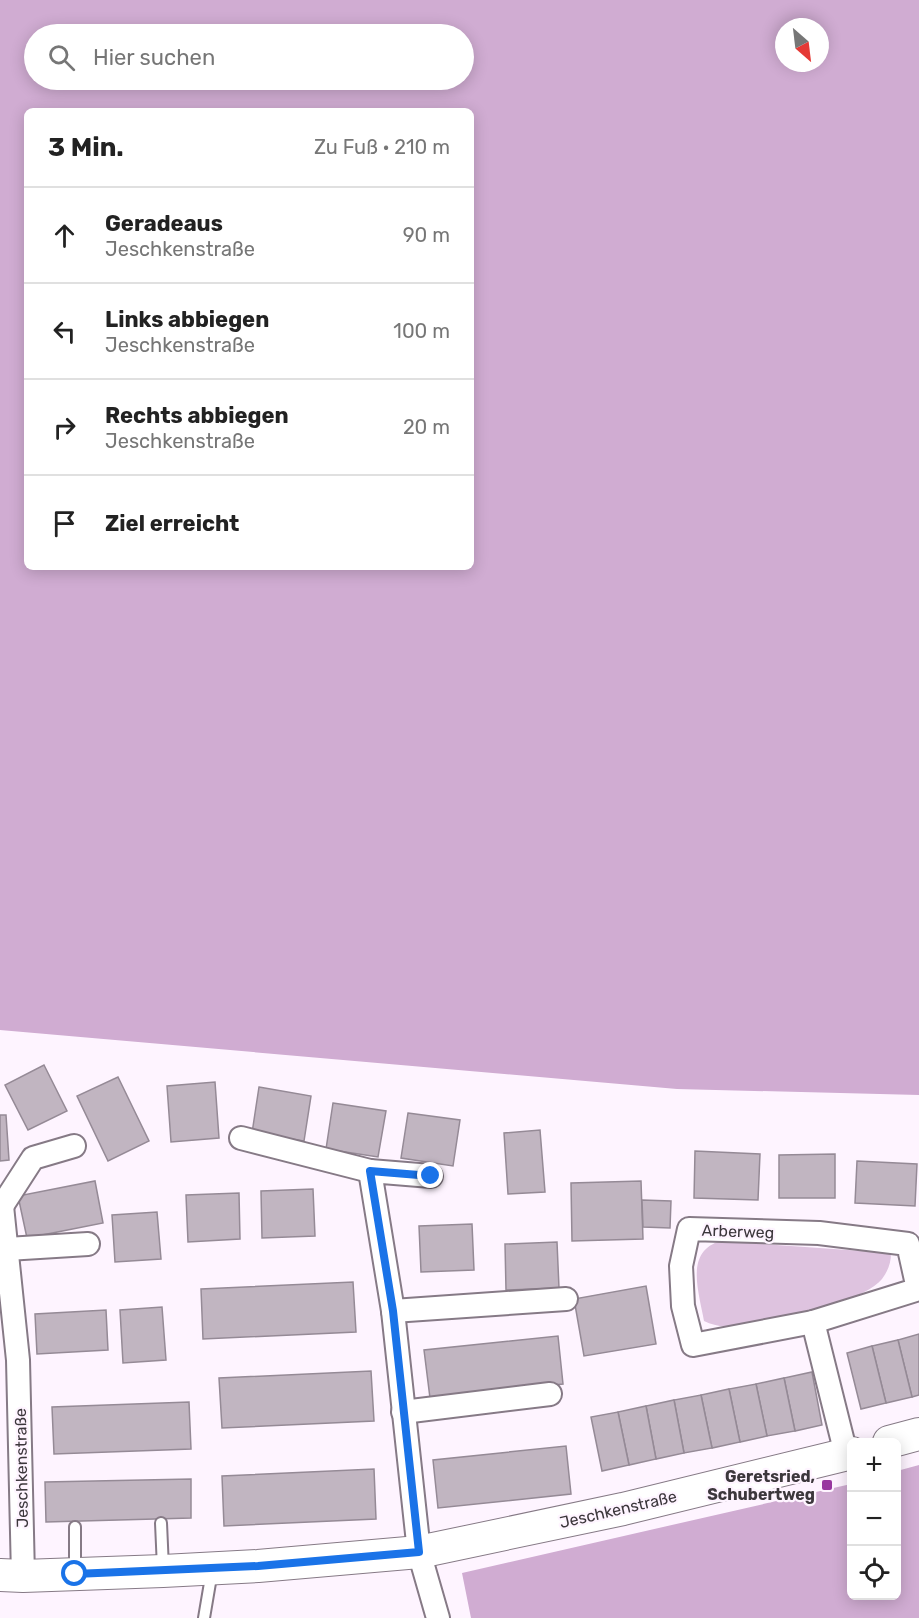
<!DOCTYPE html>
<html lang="de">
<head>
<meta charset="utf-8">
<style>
  :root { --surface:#fff; --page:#f2f2f2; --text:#222; --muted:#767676; --line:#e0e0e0 }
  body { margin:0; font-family:Rubik,sans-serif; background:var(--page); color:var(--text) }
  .controls { position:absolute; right:18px; bottom:18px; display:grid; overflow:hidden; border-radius:9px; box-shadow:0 3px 15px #0003 }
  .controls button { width:54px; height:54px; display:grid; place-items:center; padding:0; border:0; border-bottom:2px solid var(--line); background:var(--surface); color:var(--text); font:30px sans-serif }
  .compass { position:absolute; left:775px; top:18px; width:54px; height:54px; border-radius:50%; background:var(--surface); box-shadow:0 3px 15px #0003; rotate:152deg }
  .stop { position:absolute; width:18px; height:18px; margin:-14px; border:4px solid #1a73e8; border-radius:50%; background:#fff }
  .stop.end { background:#1a73e8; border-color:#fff; box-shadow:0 2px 6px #0008 }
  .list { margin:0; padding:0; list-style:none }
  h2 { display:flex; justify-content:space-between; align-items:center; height:78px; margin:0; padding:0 24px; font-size:26px }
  h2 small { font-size:20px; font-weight:400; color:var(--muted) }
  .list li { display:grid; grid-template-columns:39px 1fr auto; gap:18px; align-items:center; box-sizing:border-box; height:96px; padding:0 24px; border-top:2px solid var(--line) }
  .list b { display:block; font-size:22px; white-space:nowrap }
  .list p { margin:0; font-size:20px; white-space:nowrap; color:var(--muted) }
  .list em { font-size:20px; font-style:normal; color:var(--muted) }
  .icon { flex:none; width:33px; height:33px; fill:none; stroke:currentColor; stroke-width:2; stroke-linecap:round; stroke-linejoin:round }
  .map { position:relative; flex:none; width:919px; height:1618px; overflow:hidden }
  .search { position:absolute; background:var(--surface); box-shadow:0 3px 15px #0003; left:24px; top:24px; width:450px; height:66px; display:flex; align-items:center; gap:15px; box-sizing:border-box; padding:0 21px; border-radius:33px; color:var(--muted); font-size:22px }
  .panel { position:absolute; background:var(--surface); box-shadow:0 3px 15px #0003; left:24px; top:108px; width:450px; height:462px; border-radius:9px }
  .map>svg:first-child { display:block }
</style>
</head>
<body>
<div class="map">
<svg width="919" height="1618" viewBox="0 0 919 1618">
  <rect width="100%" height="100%" fill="#fef4ff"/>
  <!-- green -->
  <path fill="#dec3df" d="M721 1241 891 1253C891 1263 888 1271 882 1279 862 1304 763 1324 730 1326 721 1327 712 1325 704 1321 699 1292 684 1251 721 1241Z"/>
  <!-- forest -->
  <g fill="#d0acd2" fill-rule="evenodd">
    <path d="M0 0H919V1095L677 1089 0 1030ZM784 27H820V63H784ZM34 34H464V80H34ZM27 111H471V567H27Z"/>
    <polygon points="919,1465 919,1618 471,1618 462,1573 851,1484 852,1596 896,1596 897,1471"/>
  </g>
  <!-- building -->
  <g fill="#c1b5c1" stroke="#958a96" stroke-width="1.5">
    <polygon points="44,1065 67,1111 28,1130 5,1085"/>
    <polygon points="118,1077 149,1141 108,1161 77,1096"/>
    <polygon points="215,1082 219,1138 171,1142 167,1086"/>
    <polygon points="259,1087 311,1096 304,1141 252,1133"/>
    <polygon points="333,1103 386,1111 378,1157 326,1149"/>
    <polygon points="408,1113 460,1120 453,1166 401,1158"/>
    <polygon points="0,1115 6,1115 9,1160 0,1161"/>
    <polygon points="540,1130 545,1192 508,1194 504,1133"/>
    <polygon points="695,1151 760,1154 758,1200 694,1198"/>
    <polygon points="835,1154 835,1198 779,1198 779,1155"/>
    <polygon points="857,1161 917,1164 915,1206 855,1203"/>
    <polygon points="95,1181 103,1223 27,1238 18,1196"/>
    <polygon points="641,1181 643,1239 572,1241 571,1183"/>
    <polygon points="313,1189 315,1236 262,1238 261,1191"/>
    <polygon points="239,1193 240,1239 188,1242 186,1195"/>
    <polygon points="642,1200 671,1201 670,1228 643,1227"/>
    <polygon points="157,1212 161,1259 115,1262 112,1215"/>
    <polygon points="472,1224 474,1270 421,1272 419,1226"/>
    <polygon points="557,1242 559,1288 506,1290 505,1244"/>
    <polygon points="353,1282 356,1332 203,1339 201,1289"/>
    <polygon points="646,1286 656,1344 584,1356 574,1299"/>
    <polygon points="162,1307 166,1360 123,1363 120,1310"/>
    <polygon points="106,1310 108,1350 37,1354 35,1314"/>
    <polygon points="919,1334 919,1395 912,1397 898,1340"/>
    <polygon points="558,1336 563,1384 430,1398 424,1350"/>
    <polygon points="898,1340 912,1397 886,1403 872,1346"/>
    <polygon points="872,1346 886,1403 861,1409 847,1353"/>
    <polygon points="371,1371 374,1421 222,1428 219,1378"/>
    <polygon points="812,1372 822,1425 795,1431 784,1378"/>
    <polygon points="784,1378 795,1431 767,1436 756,1384"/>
    <polygon points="756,1384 767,1436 740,1442 729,1389"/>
    <polygon points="729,1389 740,1442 712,1448 701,1395"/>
    <polygon points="701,1395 712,1448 684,1453 674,1400"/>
    <polygon points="674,1400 684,1453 656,1459 646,1406"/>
    <polygon points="189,1402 191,1449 54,1454 52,1407"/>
    <polygon points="646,1406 656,1459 629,1465 618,1412"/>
    <polygon points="618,1412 629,1465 602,1471 591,1417"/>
    <polygon points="566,1446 571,1494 438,1508 433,1460"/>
    <polygon points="374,1469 376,1519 224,1526 222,1476"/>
    <polygon points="191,1479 191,1518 46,1522 45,1482"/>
  </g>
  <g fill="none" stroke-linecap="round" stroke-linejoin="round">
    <defs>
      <g id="lane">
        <polyline points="161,1523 163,1568"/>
        <polyline points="75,1572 75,1527"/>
        <polyline points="204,1618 212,1571"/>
      </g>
      <g id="street">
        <polyline points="241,1138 370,1171"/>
        <polyline points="431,1176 370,1171 393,1311 419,1552 438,1618"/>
        <polyline points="0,1205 2,1206 18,1360 23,1576"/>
        <polyline points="2,1206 33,1158 74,1146"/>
        <polyline points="7,1249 88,1244"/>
        <polyline points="918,1289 908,1244 819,1233 689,1229 681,1266 683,1306 693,1345 813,1322 919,1289"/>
        <polyline points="393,1311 566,1299"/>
        <polyline points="813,1322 846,1454"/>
        <polyline points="403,1412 550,1394"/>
      </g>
      <g id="secondary">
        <polyline points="889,1442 919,1434"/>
        <polyline points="0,1575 23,1576 163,1571 258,1566 419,1552 623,1509 852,1453"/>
      </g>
    </defs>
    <!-- lane casing -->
    <use href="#lane" stroke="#867a86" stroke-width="14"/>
    <!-- street casing -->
    <use href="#street" stroke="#867a86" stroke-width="26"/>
    <!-- secondary casing -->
    <use href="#secondary" stroke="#867a86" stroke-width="34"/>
    <!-- lane -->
    <use href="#lane" stroke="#fff" stroke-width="10"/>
    <!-- street -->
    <use href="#street" stroke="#fff" stroke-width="22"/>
    <!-- secondary -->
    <use href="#secondary" stroke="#fff" stroke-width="32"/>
  </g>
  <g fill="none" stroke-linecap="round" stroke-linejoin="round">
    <!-- route -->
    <polyline stroke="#1a73e8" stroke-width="8" points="75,1574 258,1566 419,1552 393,1311 370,1171 431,1176"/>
  </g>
  <!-- markers -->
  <rect fill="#98379f" stroke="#fef4ff" stroke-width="2" x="821" y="1479" width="12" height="12" rx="3"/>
  <g text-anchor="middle" stroke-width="4.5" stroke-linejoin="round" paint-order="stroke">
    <!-- street labels -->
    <g font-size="16" fill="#3c373c" stroke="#fef4ff">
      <text transform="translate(738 1231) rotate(2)" y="6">Arberweg</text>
      <text transform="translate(21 1468) rotate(-91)" y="6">Jeschkenstraße</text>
      <text transform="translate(618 1509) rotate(-13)" y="6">Jeschkenstraße</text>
    </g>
    <!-- poi labels -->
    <g font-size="16" font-weight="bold" fill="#3c373c" stroke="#fef4ff" text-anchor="end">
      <text x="815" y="1482">Geretsried,<tspan x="815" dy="18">Schubertweg</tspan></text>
    </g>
  </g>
</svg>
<div class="controls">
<button>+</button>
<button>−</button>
<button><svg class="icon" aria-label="locate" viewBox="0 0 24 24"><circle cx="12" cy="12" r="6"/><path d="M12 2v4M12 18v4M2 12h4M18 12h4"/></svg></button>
</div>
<svg class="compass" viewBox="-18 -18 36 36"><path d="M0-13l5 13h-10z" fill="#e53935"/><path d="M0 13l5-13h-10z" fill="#767676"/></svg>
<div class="stop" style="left:75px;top:1574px"></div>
<div class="stop end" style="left:431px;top:1176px"></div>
<div class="search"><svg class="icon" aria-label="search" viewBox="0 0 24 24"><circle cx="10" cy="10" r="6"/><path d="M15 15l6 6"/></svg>Hier suchen</div>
<section class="panel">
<h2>3 Min.<small>Zu Fuß · 210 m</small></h2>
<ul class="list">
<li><svg class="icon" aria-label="ahead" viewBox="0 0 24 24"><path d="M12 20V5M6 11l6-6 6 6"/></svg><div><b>Geradeaus</b><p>Jeschkenstraße</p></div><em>90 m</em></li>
<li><svg class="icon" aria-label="left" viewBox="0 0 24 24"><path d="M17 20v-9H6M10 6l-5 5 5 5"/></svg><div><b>Links abbiegen</b><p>Jeschkenstraße</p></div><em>100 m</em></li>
<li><svg class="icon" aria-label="right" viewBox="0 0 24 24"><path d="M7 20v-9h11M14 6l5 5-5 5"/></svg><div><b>Rechts abbiegen</b><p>Jeschkenstraße</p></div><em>20 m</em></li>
<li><svg class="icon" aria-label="arrive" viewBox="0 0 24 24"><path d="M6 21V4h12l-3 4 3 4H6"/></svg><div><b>Ziel erreicht</b></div></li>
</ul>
</section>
</div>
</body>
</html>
